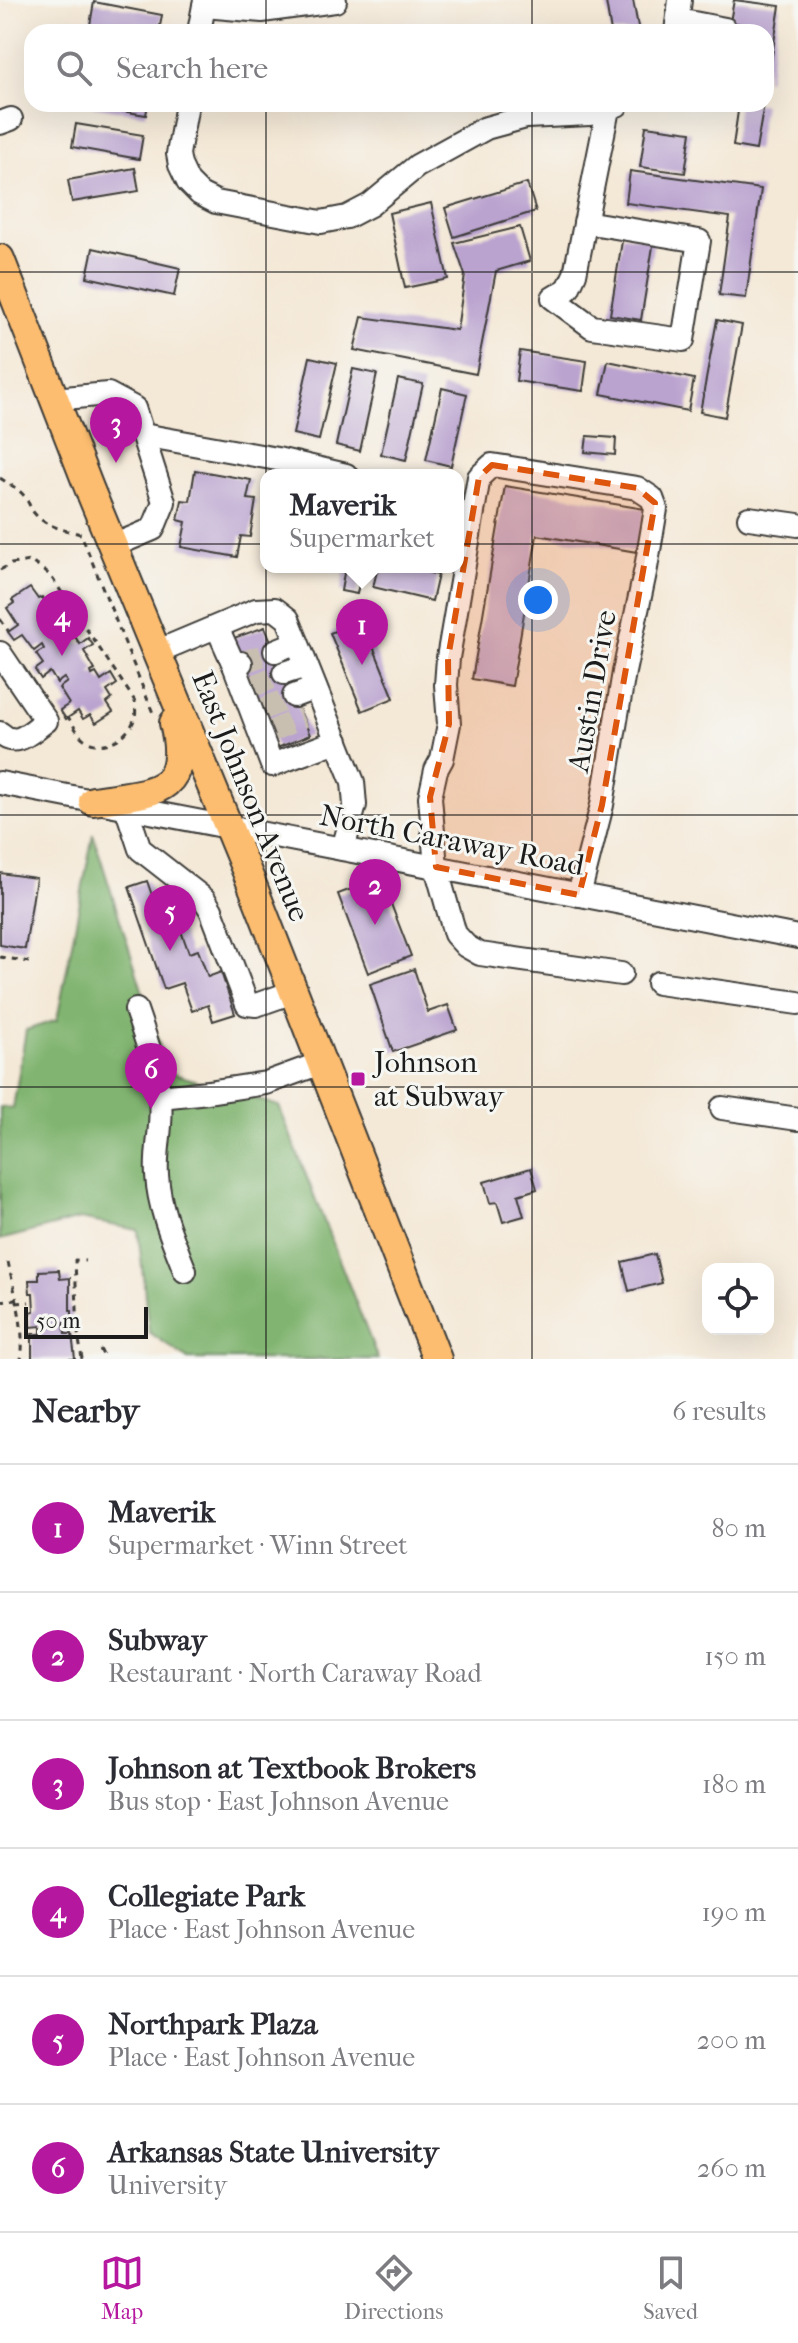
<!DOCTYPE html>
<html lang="en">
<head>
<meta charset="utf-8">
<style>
  :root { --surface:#fff; --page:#f7f7f7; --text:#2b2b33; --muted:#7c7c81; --line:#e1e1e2; --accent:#b5179e }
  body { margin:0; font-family:"IM FELL French Canon",serif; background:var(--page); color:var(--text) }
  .controls { position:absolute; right:24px; bottom:24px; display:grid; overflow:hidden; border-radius:16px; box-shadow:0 8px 32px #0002 }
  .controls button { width:72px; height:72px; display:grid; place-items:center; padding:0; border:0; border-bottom:2px solid var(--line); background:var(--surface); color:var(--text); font:40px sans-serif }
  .scale { position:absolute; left:24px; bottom:20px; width:124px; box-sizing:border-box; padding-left:8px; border:4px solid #1c1c1c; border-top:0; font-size:22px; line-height:28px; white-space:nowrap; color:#1c1c1c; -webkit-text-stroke:6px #f6f6f2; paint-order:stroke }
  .you { position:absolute; left:538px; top:600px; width:28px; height:28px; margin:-20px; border:6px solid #fff; border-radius:50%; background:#1a73e8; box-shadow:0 0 0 12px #1a73e833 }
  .badge { display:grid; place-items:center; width:52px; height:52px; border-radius:50%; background:var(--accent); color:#fff; font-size:26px; font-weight:700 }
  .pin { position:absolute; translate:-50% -66px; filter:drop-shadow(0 2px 4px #0008) }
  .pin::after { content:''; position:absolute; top:42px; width:28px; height:24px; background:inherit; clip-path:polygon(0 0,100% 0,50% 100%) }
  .popup { position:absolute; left:260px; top:469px; width:204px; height:104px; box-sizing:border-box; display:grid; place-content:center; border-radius:16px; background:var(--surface); filter:drop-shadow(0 2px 6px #0005); font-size:26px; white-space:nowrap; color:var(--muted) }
  .popup b { font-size:30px; color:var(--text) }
  .popup::after { content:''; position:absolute; left:50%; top:100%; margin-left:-16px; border:16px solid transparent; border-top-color:var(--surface) }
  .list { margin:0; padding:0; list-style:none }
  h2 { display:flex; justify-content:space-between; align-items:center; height:104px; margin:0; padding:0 32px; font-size:34px }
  h2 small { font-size:26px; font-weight:400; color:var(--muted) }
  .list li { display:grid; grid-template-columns:52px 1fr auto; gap:24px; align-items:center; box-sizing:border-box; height:128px; padding:0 32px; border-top:2px solid var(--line) }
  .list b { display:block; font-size:30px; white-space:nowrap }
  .list p { margin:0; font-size:26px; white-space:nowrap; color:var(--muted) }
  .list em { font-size:26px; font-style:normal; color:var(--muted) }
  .icon { flex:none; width:44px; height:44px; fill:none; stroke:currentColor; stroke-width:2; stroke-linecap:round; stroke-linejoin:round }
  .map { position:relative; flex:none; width:798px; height:1359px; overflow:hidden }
  .search { position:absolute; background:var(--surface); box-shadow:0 8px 32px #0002; left:24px; right:24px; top:24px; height:88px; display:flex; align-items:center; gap:20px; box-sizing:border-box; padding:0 28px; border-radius:24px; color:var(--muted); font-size:30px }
  .sheet { height:872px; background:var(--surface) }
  nav { display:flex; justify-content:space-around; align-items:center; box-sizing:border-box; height:112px; border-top:2px solid var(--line); background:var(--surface); font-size:22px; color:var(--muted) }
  nav a { display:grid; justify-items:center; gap:4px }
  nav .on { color:var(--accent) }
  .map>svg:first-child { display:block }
</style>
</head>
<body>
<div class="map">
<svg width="798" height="1359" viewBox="0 0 798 1359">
  <rect width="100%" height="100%" fill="#f6f6f2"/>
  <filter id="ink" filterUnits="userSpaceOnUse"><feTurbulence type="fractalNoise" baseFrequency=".0125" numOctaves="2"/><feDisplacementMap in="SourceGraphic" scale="16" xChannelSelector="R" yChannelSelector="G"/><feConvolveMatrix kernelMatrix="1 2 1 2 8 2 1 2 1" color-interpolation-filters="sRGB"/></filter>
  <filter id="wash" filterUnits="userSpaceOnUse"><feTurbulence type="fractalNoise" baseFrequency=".006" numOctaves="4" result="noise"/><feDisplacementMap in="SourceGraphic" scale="32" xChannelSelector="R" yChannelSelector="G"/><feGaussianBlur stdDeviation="1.8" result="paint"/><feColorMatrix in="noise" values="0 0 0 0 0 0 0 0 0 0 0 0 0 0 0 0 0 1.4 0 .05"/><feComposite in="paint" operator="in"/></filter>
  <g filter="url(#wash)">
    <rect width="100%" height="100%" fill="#f4e8d6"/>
    <!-- forest -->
    <polygon fill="#80b46f" stroke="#4e6846" stroke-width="2" points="93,834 168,1072 279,1106 378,1359 188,1359 149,1332 138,1230 80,1219 0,1240 0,1107 13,1108 26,1030 57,1020"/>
    <g id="blocks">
      <!-- building -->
      <g fill="#baa3cf">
        <polygon points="617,0 633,0 639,32 611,32 606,2"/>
        <polygon points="734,0 780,6 768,80 766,80 766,32 751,32 752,26 730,22"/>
        <polygon points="94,2 162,15 159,32 128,32 90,25"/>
        <polygon points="91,104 148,104 146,115 91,106"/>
        <polygon points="739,104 764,104 756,150 733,146"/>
        <polygon points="76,124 143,135 139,159 72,147"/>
        <polygon points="646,126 691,132 685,173 640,167"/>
        <polygon points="135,168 139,191 72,202 68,180"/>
        <polygon points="630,171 761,189 746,298 719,295 730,217 626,203"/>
        <polygon points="527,183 536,211 454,237 445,208"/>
        <polygon points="431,203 448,279 405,288 389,213"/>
        <polygon points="520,227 530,261 496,271 476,374 354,350 362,317 457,330 465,275 454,243"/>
        <polygon points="623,235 654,240 641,320 610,315"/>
        <polygon points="93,248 180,268 174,296 87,277"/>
        <polygon points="717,320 742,325 725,417 700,412"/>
        <polygon points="520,351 587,361 583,391 516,381"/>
        <polygon points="310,357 337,363 319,440 293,434"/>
        <polygon points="608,361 694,379 688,411 601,394"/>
        <polygon points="353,369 377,374 360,451 336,445"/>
        <polygon points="398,379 423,384 406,460 381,454"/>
        <polygon points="442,388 467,394 451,466 426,460"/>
        <polygon points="587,436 616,438 615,455 585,452"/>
        <polygon points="195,470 251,480 247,499 256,500 250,537 241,536 237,557 181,547 186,522 178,520 182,500 190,501"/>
        <polygon points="505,486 645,509 637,552 537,535 512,686 472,679"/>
        <polygon points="345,567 362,567 357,594 341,591"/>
        <polygon points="378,567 407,567 438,575 432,601 373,587"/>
        <polygon points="30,588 38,599 42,597 48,606 60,599 64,605 55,610 59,617 57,619 62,627 58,629 61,634 69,628 80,644 88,638 93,645 84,651 95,670 91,672 92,675 96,673 101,681 111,674 117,684 107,691 112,699 107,703 113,712 96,723 90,715 83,719 78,711 66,719 60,710 69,704 59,688 67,682 64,678 57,683 50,672 41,679 35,670 43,664 36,654 44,649 42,645 34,651 22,635 14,640 8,632 18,625 7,608 14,603 12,600"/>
        <polygon points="362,619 394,698 362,711 330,633"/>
        <polygon points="265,627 310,735 277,748 231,639"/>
        <polygon points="0,873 36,878 25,949 0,945"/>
        <polygon points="381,878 411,956 368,973 338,894"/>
        <polygon points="147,881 153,898 176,917 189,953 198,950 208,977 221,972 235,1014 213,1021 208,1005 192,1011 182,983 164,989 129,887"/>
        <polygon points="414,969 428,1012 448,1005 457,1030 393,1052 370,984"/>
        <polygon points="531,1168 537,1189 518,1195 524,1216 503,1222 497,1202 490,1203 484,1182"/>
        <polygon points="655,1254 662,1283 629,1291 622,1262"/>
        <polygon points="59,1270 60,1279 70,1278 70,1310 72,1310 72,1322 64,1322 65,1334 72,1334 75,1359 32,1359 32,1334 41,1334 41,1326 31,1327 30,1312 34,1311 33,1293 30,1293 29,1280 39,1280 39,1271"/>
      </g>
    </g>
  </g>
  <g filter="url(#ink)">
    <use href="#blocks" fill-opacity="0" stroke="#3c3b38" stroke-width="2"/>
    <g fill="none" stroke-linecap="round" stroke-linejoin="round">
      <!-- minor-tunnel -->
      <g stroke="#c9bfb1" stroke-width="22" stroke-dasharray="22 11" stroke-linecap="butt">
        <polyline points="241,663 275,651"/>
        <polyline points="251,687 284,673"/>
        <polyline points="261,710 294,696"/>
        <polyline points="270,732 303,717"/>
      </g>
      <defs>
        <g id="minor">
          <polyline points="204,6 262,11 335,1"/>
          <polyline points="678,20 725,29 724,32"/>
          <polyline points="199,32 205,0"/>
          <polyline points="676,32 680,0"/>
          <polyline points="187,104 178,154 180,165 188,182 200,194 216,202 321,222 347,217 370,205 417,166 486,128 526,117 590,114 617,105"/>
          <polyline points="0,123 11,119"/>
          <polyline points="585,222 699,241 683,340 592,327 553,298 568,289 575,274 608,109"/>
          <polyline points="54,399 108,394 134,408 164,502 153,529 113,546"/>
          <polyline points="143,435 277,459 346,475"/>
          <polyline points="749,518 798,525"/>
          <polyline points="217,627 234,665"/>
          <polyline points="275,651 297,642"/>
          <polyline points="156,652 256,610 275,609 288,619 353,782 355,805 343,849"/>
          <path d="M0 653 46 721C30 732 17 749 0 733"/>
          <polyline points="241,663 234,665 272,765 337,741"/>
          <polyline points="284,673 306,666"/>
          <polyline points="294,696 315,688"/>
          <polyline points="0,783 798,937"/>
          <polyline points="126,807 140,849 204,899 211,910 247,1004 256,1005 293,992"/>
          <polyline points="579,895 602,805 624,672 646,568 656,509 652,498 637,488 492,465 479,477 448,658 446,685 449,724 442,759 436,770 430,797 436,867 455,934 466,946 480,954 621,974"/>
          <polyline points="658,983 798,1003"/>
          <path d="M136 1010C146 1039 157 1070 160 1101 163 1125 155 1150 157 1175 159 1209 173 1240 185 1271"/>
          <polyline points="160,1097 208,1092 266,1083 321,1063"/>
          <polyline points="722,1108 798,1119"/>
        </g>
        <g id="major">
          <polyline points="0,259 89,488 249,877 437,1359"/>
          <path d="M93 801C150 792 192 796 174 723"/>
        </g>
      </defs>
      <!-- minor casing -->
      <use href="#minor" stroke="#3c3b38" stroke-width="26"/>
      <!-- major casing -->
      <use href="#major" stroke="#3c3b38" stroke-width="32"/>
      <!-- path -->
      <g stroke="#3c3b38" stroke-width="3" stroke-dasharray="6 6" stroke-linecap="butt">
        <path d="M0 478C9 484 19 489 25 497 29 502 30 509 35 514 46 527 65 530 81 534L153 713"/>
        <path d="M0 570 11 564 30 561 50 575 135 701C135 708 137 713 134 720 128 738 100 754 83 738 77 733 73 724 68 717"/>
        <polyline points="0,619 9,632"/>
        <polyline points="0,957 29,962"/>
        <path d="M8 1262C14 1290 26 1331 21 1359"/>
        <polyline points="0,1301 16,1299"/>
        <polyline points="16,1303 29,1302"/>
        <polyline points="100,1349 105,1359"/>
        <polyline points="82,1359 78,1333 75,1260 85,1261"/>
      </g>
      <!-- minor -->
      <use href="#minor" stroke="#fff" stroke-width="22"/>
      <!-- major -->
      <use href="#major" stroke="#fcbd6f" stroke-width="28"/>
    </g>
  </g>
  <!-- marked area -->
  <path fill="#de560d" fill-opacity="0.2" stroke="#de560d" stroke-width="6" stroke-dasharray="16 10" stroke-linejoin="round" d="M492 465 637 488 655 503 602 805 579 895 436 867 430 797 449 724 448 658 479 477Z"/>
  <!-- grid -->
  <path fill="none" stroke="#1c1c1c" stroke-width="2" stroke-opacity="0.55" d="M266 0V32M532 0V32M266 104V1359M532 104V1359M0 272H798M0 544H798M0 815H798M0 1087H798"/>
  <!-- markers -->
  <rect fill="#b5179e" stroke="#f6f6f2" stroke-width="3" x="350" y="1071" width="16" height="16" rx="4"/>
  <g text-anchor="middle" stroke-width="6" stroke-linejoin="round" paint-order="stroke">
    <!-- street labels -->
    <g font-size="30" fill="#1c1c1c" stroke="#f6f6f2">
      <text transform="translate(592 691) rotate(-80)" y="10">Austin Drive</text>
      <text transform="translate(251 796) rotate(68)" y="10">East Johnson Avenue</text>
      <text transform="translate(452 840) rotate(11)" y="10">North Caraway Road</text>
    </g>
    <!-- poi labels -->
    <g font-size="30" fill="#1c1c1c" stroke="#f6f6f2" text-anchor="start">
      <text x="374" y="1072">Johnson<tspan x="374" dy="34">at Subway</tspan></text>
    </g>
  </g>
</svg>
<div class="controls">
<button><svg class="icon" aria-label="locate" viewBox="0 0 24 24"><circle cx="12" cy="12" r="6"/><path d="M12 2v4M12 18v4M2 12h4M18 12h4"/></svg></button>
</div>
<div class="scale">50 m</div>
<div class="you"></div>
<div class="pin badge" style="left:362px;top:665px">1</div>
<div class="popup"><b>Maverik</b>Supermarket</div>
<div class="pin badge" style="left:375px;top:925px">2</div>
<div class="pin badge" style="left:116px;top:463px">3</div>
<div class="pin badge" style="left:62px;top:656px">4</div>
<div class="pin badge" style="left:170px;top:951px">5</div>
<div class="pin badge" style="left:151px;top:1109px">6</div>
<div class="search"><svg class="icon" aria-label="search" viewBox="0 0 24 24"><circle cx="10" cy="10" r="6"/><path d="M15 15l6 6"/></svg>Search here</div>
</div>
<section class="sheet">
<h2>Nearby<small>6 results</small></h2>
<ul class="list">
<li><span class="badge">1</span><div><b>Maverik</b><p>Supermarket · Winn Street</p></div><em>80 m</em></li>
<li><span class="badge">2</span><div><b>Subway</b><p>Restaurant · North Caraway Road</p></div><em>150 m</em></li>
<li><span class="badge">3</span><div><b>Johnson at Textbook Brokers</b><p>Bus stop · East Johnson Avenue</p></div><em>180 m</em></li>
<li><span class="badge">4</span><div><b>Collegiate Park</b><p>Place · East Johnson Avenue</p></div><em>190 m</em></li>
<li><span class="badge">5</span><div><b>Northpark Plaza</b><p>Place · East Johnson Avenue</p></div><em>200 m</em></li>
<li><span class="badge">6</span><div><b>Arkansas State University</b><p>University</p></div><em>260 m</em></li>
</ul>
</section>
<nav>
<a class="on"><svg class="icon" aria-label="map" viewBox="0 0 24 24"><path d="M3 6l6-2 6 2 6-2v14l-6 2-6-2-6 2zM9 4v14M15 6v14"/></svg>Map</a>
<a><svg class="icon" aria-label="directions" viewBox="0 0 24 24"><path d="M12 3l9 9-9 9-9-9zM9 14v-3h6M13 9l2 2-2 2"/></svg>Directions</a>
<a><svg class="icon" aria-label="saved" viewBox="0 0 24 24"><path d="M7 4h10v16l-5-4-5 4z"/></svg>Saved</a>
</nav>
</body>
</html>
